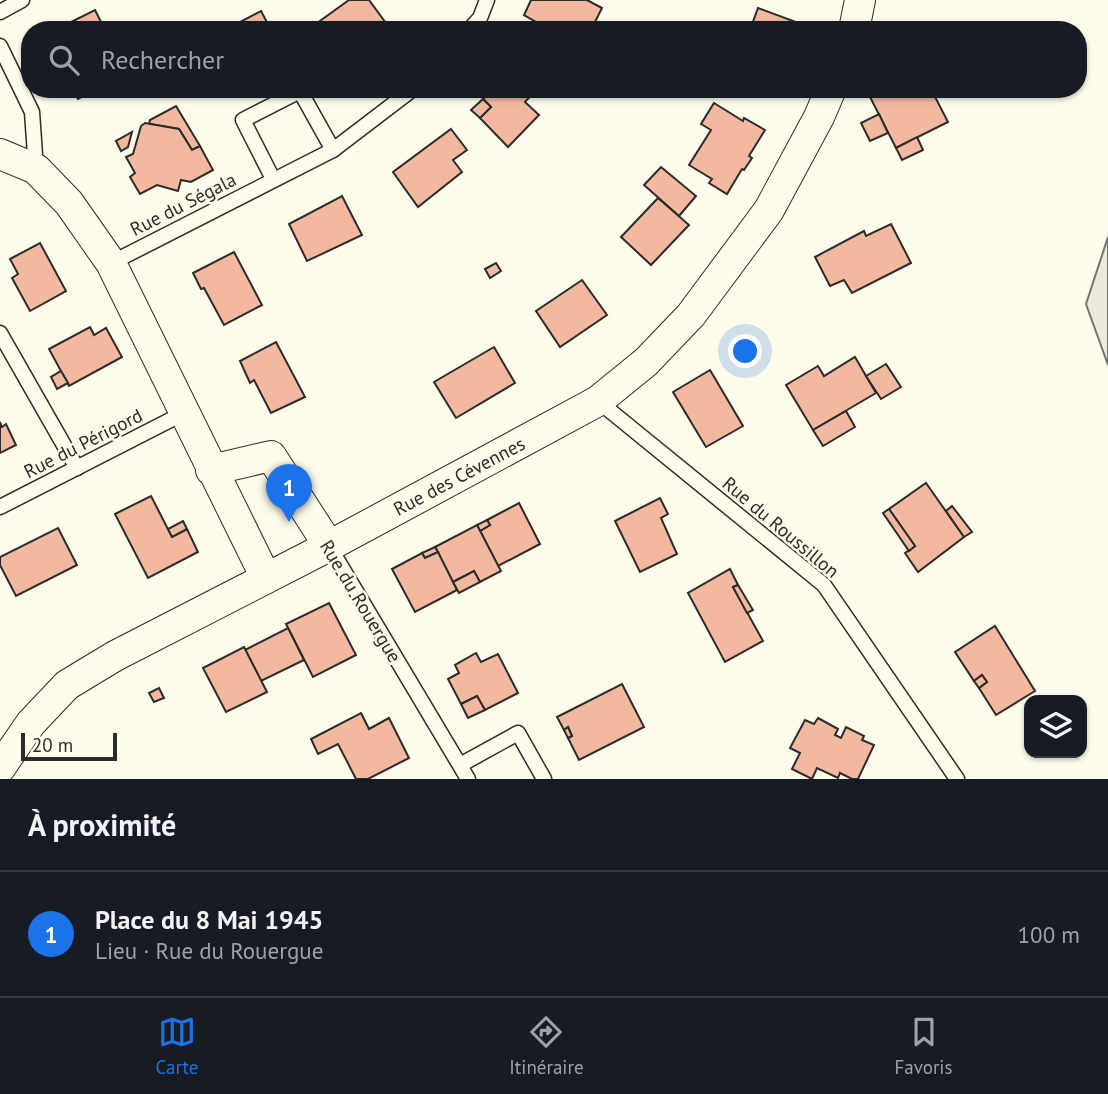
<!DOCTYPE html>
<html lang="fr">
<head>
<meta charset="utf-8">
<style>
  :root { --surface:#171b24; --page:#242831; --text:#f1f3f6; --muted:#9ea1a6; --line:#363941; --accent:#1a73e8 }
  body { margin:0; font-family:"PT Sans",sans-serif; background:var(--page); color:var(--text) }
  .controls { position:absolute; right:21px; bottom:21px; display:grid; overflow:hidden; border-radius:14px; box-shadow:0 2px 5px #0004 }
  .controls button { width:63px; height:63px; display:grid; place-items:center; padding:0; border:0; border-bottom:2px solid var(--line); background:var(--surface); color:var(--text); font:35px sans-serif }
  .scale { position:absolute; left:21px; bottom:18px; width:96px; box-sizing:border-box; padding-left:7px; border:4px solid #2b2b2b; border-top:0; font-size:19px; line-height:24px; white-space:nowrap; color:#2b2b2b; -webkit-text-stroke:5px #fdfbea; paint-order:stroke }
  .you { position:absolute; left:746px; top:352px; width:24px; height:24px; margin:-18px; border:5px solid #fff; border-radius:50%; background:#1a73e8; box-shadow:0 0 0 10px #1a73e833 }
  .badge { display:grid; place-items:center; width:46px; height:46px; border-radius:50%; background:var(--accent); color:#fff; font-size:23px; font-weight:700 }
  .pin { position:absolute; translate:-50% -58px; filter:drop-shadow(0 2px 4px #0008) }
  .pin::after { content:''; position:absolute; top:37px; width:24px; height:21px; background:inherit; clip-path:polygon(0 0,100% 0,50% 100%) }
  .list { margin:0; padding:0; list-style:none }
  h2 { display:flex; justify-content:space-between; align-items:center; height:91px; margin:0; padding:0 28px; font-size:30px }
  h2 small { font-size:23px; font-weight:400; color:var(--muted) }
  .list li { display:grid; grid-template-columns:46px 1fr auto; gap:21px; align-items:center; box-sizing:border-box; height:126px; padding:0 28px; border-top:2px solid var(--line) }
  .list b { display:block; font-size:26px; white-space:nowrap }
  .list p { margin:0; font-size:23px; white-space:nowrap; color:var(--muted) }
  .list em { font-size:23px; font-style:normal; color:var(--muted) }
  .icon { flex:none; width:38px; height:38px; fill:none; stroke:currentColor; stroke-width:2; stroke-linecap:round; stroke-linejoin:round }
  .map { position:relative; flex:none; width:1108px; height:779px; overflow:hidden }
  .search { position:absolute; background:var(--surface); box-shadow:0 2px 5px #0004; left:21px; right:21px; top:21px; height:77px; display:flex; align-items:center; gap:18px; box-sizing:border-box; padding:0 24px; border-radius:28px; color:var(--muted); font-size:26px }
  .sheet { height:217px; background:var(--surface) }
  nav { display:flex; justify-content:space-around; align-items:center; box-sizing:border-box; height:98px; border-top:2px solid var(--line); background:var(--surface); font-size:19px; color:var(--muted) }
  nav a { display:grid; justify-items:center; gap:4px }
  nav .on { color:var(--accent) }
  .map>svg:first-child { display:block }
</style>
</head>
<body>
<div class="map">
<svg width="1108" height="779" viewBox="0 0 1108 779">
  <rect width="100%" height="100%" fill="#fdfbea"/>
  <!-- green -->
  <polygon fill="#ecebdb" stroke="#74746e" stroke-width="2" points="1108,237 1108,365 1086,304"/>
  <!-- building -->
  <g fill="#f2b8a0" stroke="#2b2b2b" stroke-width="2">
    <polygon points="349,0 369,0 391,30 316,30 313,26"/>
    <polygon points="531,0 587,0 602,8 592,28 594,30 550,30 524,15"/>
    <polygon points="758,8 796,22 793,30 750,30"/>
    <polygon points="95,10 105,30 55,30"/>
    <polygon points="261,11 271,30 225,30"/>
    <polygon points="73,89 97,89 78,99"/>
    <polygon points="492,89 536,90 525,102 539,115 508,147 480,118 491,107 483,99"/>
    <polygon points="885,89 931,89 948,122 896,148 870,97"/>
    <polygon points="483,99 491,107 480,118 471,110"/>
    <polygon points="714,103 743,121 744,118 765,130 749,156 752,158 744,170 742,169 727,194 709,183 712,179 689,165 711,130 701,124"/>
    <polygon points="176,106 200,146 192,150 179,129 149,124 150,120"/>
    <polygon points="879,114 888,133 870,141 861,123"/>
    <polygon points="145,123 179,129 192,150 200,146 213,170 191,182 181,180 178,191 157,185 140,194 130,177 135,173 126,157 133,154 141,126"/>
    <polygon points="451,129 467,150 453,160 462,172 418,207 393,172"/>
    <polygon points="132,132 128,147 121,151 116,141"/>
    <polygon points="917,137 923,150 902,160 896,148"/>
    <polygon points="661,167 696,196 679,216 644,185"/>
    <polygon points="342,196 362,235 307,261 289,224"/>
    <polygon points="658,198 689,225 651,265 621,237"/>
    <polygon points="891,224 911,263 852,293 844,280 830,286 815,257 864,231 866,236"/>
    <polygon points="40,243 66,291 30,311 12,278 18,274 10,259"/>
    <polygon points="234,252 262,305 224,325 204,288 201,289 193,273"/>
    <polygon points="496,263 501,271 490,278 485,269"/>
    <polygon points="582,280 607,315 560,347 536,311"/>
    <polygon points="90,327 94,335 106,328 122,357 69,386 49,349"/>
    <polygon points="276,342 305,397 271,413 254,380 250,383 240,361"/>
    <polygon points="494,347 515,383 456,418 434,382"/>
    <polygon points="855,357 876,393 813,430 786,385 818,366 824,376"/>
    <polygon points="886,364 901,387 881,399 866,376"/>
    <polygon points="710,370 743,426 706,447 673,392"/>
    <polygon points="61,371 68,383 57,389 51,377"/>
    <polygon points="846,411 855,427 823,446 813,430"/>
    <polygon points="0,422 2,427 6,424 16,445 0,453"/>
    <polygon points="926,483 964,537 918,572 905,553 915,546 889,509"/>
    <polygon points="151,496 172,537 187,529 198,552 148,578 115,514"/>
    <polygon points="660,498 668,514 661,518 677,554 640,572 615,521"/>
    <polygon points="519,503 540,544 498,566 480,531 490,525 487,520"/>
    <polygon points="952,506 972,532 964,537 946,511"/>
    <polygon points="889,509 915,546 909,551 883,513"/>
    <polygon points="487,520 490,525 480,531 477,525"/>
    <polygon points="183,521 187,529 172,537 168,529"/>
    <polygon points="477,525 501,571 480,582 474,571 453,582 435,547"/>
    <polygon points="58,528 77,565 16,596 0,565 0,557"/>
    <polygon points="435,547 438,552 425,558 422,553"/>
    <polygon points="438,552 457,590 415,612 392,569 422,553 425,558"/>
    <polygon points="730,569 738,585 733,587 763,641 725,662 688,593"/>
    <polygon points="474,571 480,582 459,593 453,582"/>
    <polygon points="738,585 753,610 747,613 733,587"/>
    <polygon points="329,603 356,655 313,677 286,624"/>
    <polygon points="995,626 1035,691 996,715 979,688 987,682 982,675 974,681 955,652"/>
    <polygon points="288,628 304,660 261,681 245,650"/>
    <polygon points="244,647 267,692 226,712 203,668"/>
    <polygon points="476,653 481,662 498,654 518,693 485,710 477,696 461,704 448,679 459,673 455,665"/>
    <polygon points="982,675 987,682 979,688 974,681"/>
    <polygon points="622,684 644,727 579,760 568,738 572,736 568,727 564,730 557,717"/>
    <polygon points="159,688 164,698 154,702 149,693"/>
    <polygon points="477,696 485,710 468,718 461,704"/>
    <polygon points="361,713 369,729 389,718 409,758 368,779 356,779 338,744 318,754 311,739"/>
    <polygon points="818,718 838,729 835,735 841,738 846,727 864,736 862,740 874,745 858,779 852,779 840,773 838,778 817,768 812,779 792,769 800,753 790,748 805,720 814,724"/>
    <polygon points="568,727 572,736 568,738 564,730"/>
  </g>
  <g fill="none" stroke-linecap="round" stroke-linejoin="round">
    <defs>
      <g id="service">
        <polyline points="0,12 22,0"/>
        <polyline points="469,30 480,18 487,0"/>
        <polyline points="0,46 32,112 36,169"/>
        <polyline points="273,179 243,120 300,91 333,150"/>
        <polyline points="111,263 333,150 413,89"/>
        <polyline points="0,333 77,468"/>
        <polyline points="598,401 824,585 957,779"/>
        <polyline points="0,507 184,413"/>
        <polyline points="329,546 468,779"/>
        <polyline points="460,765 518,733 544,779"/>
      </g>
      <g id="minor">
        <polyline points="854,30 860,0"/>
        <polyline points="0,154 36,169 69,203 111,263 266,578"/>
        <polyline points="211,470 271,456 329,546"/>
        <polyline points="0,768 31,723 67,685 115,656 329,546 598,401 646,362 691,315 769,210 819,117 831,89"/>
      </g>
    </defs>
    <!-- service casing -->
    <use href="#service" stroke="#2b2b2b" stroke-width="17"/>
    <!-- minor casing -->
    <use href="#minor" stroke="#2b2b2b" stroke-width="32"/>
    <!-- service -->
    <use href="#service" stroke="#fdfbea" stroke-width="14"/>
    <!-- minor -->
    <use href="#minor" stroke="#fdfbea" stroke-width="30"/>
  </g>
  <g text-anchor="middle" stroke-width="5" stroke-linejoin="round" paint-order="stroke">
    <!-- street labels -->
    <g font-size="19" fill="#2b2b2b" stroke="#fdfbea">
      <text transform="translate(183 204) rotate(-27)" y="7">Rue du Ségala</text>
      <text transform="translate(83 443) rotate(-27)" y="7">Rue du Périgord</text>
      <text transform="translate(459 476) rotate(-28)" y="7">Rue des Cévennes</text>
      <text transform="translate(781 527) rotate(40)" y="7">Rue du Roussillon</text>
      <text transform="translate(361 601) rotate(59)" y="7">Rue du Rouergue</text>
    </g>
  </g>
</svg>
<div class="controls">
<button><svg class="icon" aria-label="layers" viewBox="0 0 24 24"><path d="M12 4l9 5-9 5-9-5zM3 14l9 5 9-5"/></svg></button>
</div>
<div class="scale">20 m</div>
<div class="you"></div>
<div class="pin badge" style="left:289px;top:522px">1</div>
<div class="search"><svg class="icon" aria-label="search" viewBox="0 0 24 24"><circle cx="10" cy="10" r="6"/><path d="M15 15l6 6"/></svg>Rechercher</div>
</div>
<section class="sheet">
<h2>À proximité<small></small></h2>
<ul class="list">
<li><span class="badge">1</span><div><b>Place du 8 Mai 1945</b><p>Lieu · Rue du Rouergue</p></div><em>100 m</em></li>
</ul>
</section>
<nav>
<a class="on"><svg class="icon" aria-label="map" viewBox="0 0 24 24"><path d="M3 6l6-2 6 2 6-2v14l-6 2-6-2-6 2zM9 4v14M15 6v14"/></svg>Carte</a>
<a><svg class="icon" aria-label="directions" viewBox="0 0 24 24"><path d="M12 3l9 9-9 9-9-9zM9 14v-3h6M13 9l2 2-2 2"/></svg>Itinéraire</a>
<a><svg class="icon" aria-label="saved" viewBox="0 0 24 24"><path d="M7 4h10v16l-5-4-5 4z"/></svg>Favoris</a>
</nav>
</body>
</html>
